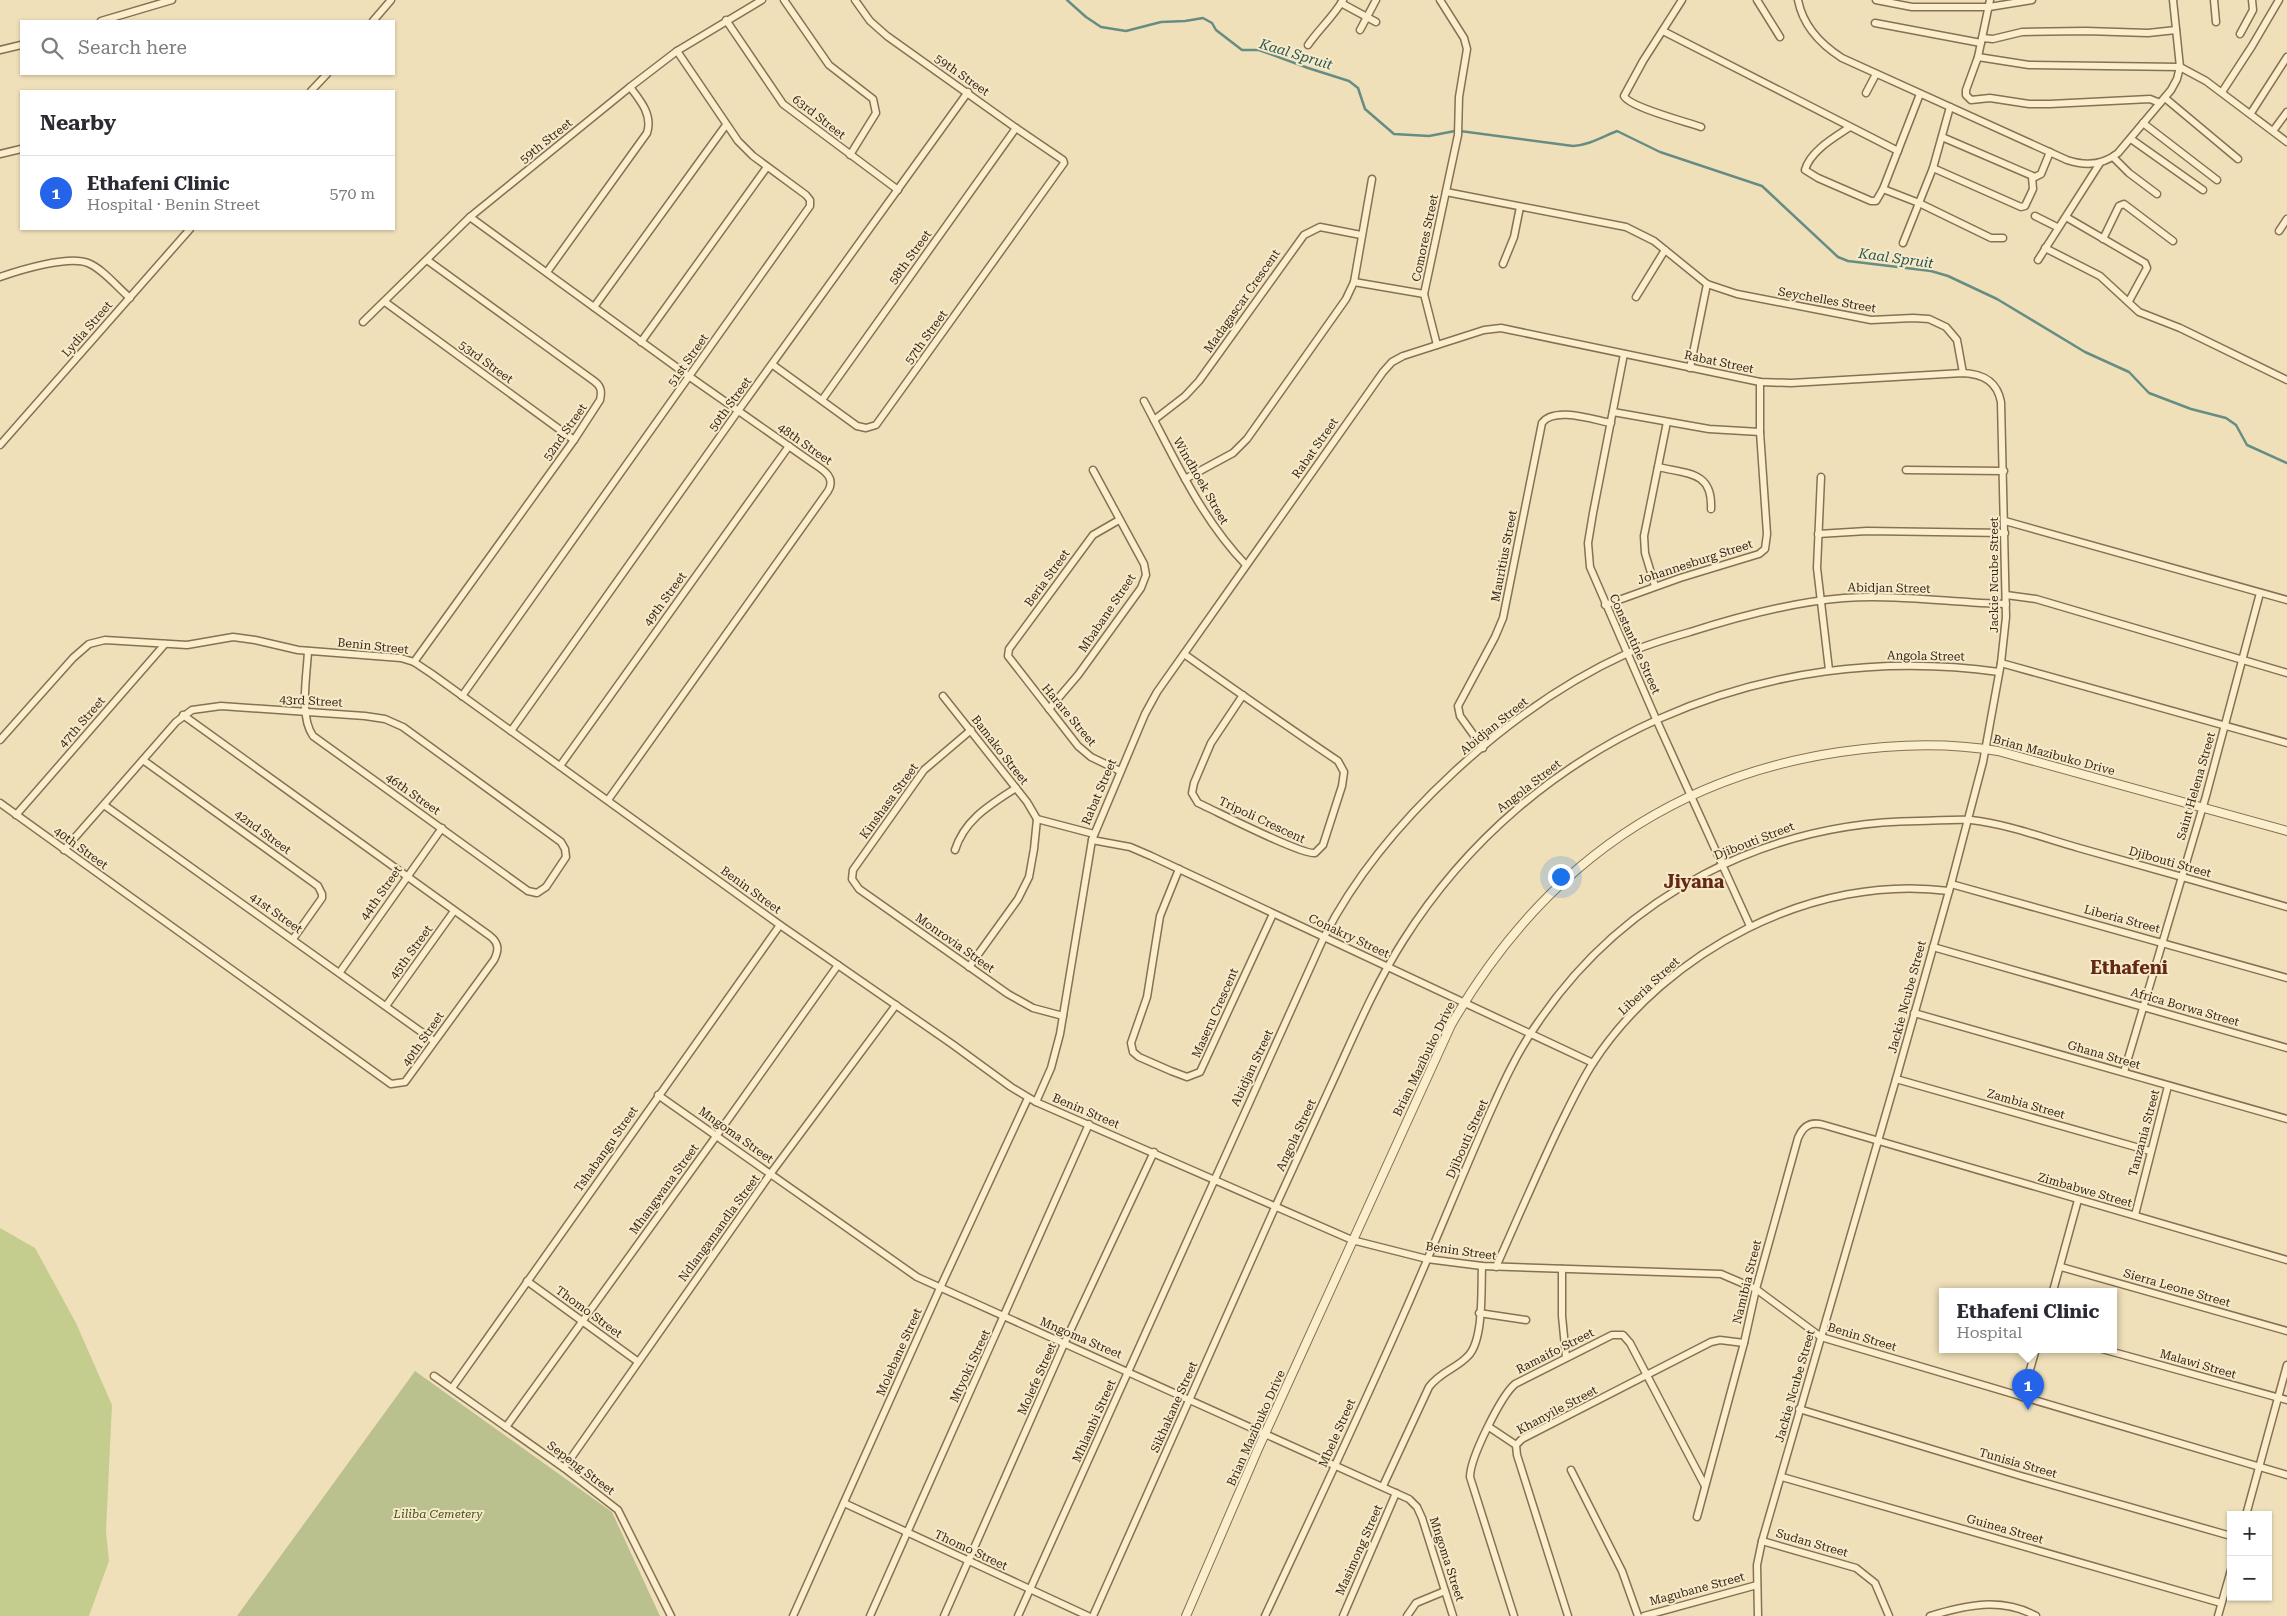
<!DOCTYPE html>
<html lang="en">
<head>
<meta charset="utf-8">
<style>
  :root { --surface:#fff; --page:#f2f2f3; --text:#2b2b33; --muted:#7c7c81; --line:#e1e1e2; --accent:#2563eb }
  body { margin:0; font-family:"Roboto Serif",serif; background:var(--page); color:var(--text) }
  .controls { position:absolute; right:15px; bottom:15px; display:grid; overflow:hidden; border-radius:0px; box-shadow:0 1px 4px #0004 }
  .controls button { width:45px; height:45px; display:grid; place-items:center; padding:0; border:0; border-bottom:1px solid var(--line); background:var(--surface); color:var(--text); font:25px sans-serif }
  .you { position:absolute; left:1560px; top:876px; width:18px; height:18px; margin:-12px; border:4px solid #fff; border-radius:50%; background:#1a73e8; box-shadow:0 0 0 8px #1a73e833 }
  .badge { display:grid; place-items:center; width:32px; height:32px; border-radius:50%; background:var(--accent); color:#fff; font-size:16px; font-weight:700 }
  .pin { position:absolute; translate:-50% -41px; filter:drop-shadow(0 1px 2px #0008) }
  .pin::after { content:''; position:absolute; top:26px; width:18px; height:15px; background:inherit; clip-path:polygon(0 0,100% 0,50% 100%) }
  .popup { position:absolute; left:1939px; top:1288px; width:178px; height:65px; box-sizing:border-box; display:grid; place-content:center; border-radius:0px; background:var(--surface); filter:drop-shadow(0 1px 4px #0005); font-size:16px; white-space:nowrap; color:var(--muted) }
  .popup b { font-size:19px; color:var(--text) }
  .popup::after { content:''; position:absolute; left:50%; top:100%; margin-left:-10px; border:10px solid transparent; border-top-color:var(--surface) }
  .list { margin:0; padding:0; list-style:none }
  h2 { display:flex; justify-content:space-between; align-items:center; height:65px; margin:0; padding:0 20px; font-size:21px }
  h2 small { font-size:16px; font-weight:400; color:var(--muted) }
  .list li { display:grid; grid-template-columns:32px 1fr auto; gap:15px; align-items:center; box-sizing:border-box; height:75px; padding:0 20px; border-top:1px solid var(--line) }
  .list b { display:block; font-size:19px; white-space:nowrap }
  .list p { margin:0; font-size:16px; white-space:nowrap; color:var(--muted) }
  .list em { font-size:16px; font-style:normal; color:var(--muted) }
  .icon { flex:none; width:28px; height:28px; fill:none; stroke:currentColor; stroke-width:2; stroke-linecap:round; stroke-linejoin:round }
  .map { position:relative; flex:none; width:2287px; height:1616px; overflow:hidden }
  .search { position:absolute; background:var(--surface); box-shadow:0 1px 4px #0004; left:20px; top:20px; width:375px; height:55px; display:flex; align-items:center; gap:12px; box-sizing:border-box; padding:0 18px; border-radius:0px; color:var(--muted); font-size:19px }
  .panel { position:absolute; background:var(--surface); box-shadow:0 1px 4px #0004; left:20px; top:90px; width:375px; height:140px; border-radius:0px }
  .map>svg:first-child { display:block }
</style>
</head>
<body>
<div class="map">
<svg width="2287" height="1616" viewBox="0 0 2287 1616">
  <rect width="100%" height="100%" fill="#f0e0ba"/>
  <!-- green -->
  <polygon fill="#c5cd8e" points="0,1228 35,1248 76,1323 112,1405 106,1531 109,1561 89,1616 0,1616"/>
  <!-- cemetery -->
  <polygon fill="#bac18e" points="415,1371 612,1512 660,1616 237,1616"/>
  <g fill="none" stroke-linecap="round" stroke-linejoin="round">
    <!-- stream -->
    <g stroke="#668d84" stroke-width="2.5">
      <polyline points="1067,0 1086,17 1101,27 1126,31 1161,22 1185,21 1203,18 1212,23 1216,30 1242,50 1259,50 1308,68 1349,81 1358,88 1365,109 1394,134 1429,136 1455,131"/>
      <path d="M1460 131 1573 146C1589 145 1602 137 1617 131L1660 152 1762 186 1838 257 1848 261 1931 271 1948 276 1997 299 2085 352 2129 372 2149 393 2191 409 2226 418 2236 425 2247 445 2287 463"/>
    </g>
    <defs>
      <g id="minor">
        <polyline points="784,0 829,65 873,99 876,113 850,155"/>
        <path d="M1682 0 1643 61 1624 96C1629 107 1687 122 1701 127"/>
        <polyline points="1757,0 1780,37"/>
        <path d="M1798 0C1803 26 1820 44 1842 58L2067 160C2085 166 2102 166 2118 153L2171 90 2177 79 2180 67 2173 0"/>
        <polyline points="1876,0 1912,7 1989,7 2032,0"/>
        <polyline points="1990,0 1978,57 1966,90 1966,95 1971,100 1990,98 2029,104 2050,104 2150,99 2160,103"/>
        <polyline points="2214,0 2216,22"/>
        <polyline points="1341,3 1376,22"/>
        <polyline points="726,20 783,104 898,190"/>
        <polyline points="101,21 172,0"/>
        <polyline points="373,21 391,0"/>
        <polyline points="1875,23 1981,43"/>
        <polyline points="1360,30 1376,0"/>
        <polyline points="1663,31 1898,151"/>
        <polyline points="2240,34 2253,10 2252,0"/>
        <polyline points="1982,38 1993,39 2022,32 2086,31 2148,33 2176,30"/>
        <path d="M1308 45C1319 29 1333 17 1343 0"/>
        <polyline points="0,50 21,45"/>
        <polyline points="1978,57 2029,65 2180,67 2206,81 2287,142"/>
        <polyline points="311,91 327,74"/>
        <polyline points="2222,92 2252,46 2279,0"/>
        <polyline points="1866,93 1876,74"/>
        <polyline points="2165,98 2238,159"/>
        <polyline points="2251,113 2287,57"/>
        <polyline points="2143,123 2217,180"/>
        <path d="M1850 127C1835 137 1810 151 1805 170L1818 178 1871 201H1876L1883 189 1920 94"/>
        <polyline points="2273,131 2287,112"/>
        <polyline points="1942,137 2035,177 2041,174 2050,152"/>
        <polyline points="2131,139 2203,190"/>
        <polyline points="0,154 21,149"/>
        <polyline points="2113,157 2129,173 2157,194"/>
        <polyline points="1933,168 2021,207 2025,206 2033,189 2032,177"/>
        <polyline points="1883,189 1919,203 1991,238 2003,238"/>
        <polyline points="1446,192 1626,227 1654,241 1707,284 1737,294 1871,320 1913,318 1929,319 1946,327 1957,340 1963,373"/>
        <polyline points="2035,216 2057,227"/>
        <path d="M470 217 690 377 810 461C821 469 837 476 828 491L608 800"/>
        <polyline points="2066,217 2145,263 2147,268 2129,301"/>
        <polyline points="2279,231 2287,219"/>
        <polyline points="2103,239 2119,206 2124,204 2173,241"/>
        <polyline points="1903,243 1933,168 1950,107"/>
        <polyline points="2045,248 2100,276 2139,312 2180,328 2287,380"/>
        <polyline points="2038,260 2100,163"/>
        <polyline points="1503,264 1514,237 1520,207"/>
        <path d="M547 272 647 133C653 115 640 100 630 87"/>
        <path d="M0 277C20 270 69 255 88 263 103 269 117 287 130 298"/>
        <polyline points="1354,282 1424,294"/>
        <polyline points="1636,297 1665,250"/>
        <polyline points="385,302 574,440"/>
        <polyline points="594,307 726,125"/>
        <polyline points="363,322 470,217 630,87 677,51 762,0"/>
        <polyline points="641,342 767,167"/>
        <polyline points="1437,345 1424,294 1458,135 1459,97 1467,49 1464,38 1440,0"/>
        <polyline points="1624,354 1593,513 1588,543 1590,567 1656,719 1750,926"/>
        <polyline points="773,365 857,426 866,428 876,425 1064,163 1063,160 1016,128 887,36 870,21 855,0"/>
        <polyline points="1690,368 1707,284"/>
        <polyline points="822,400 1016,128"/>
        <path d="M1144 401C1175 459 1200 517 1246 565"/>
        <polyline points="1613,412 1709,429 1760,432"/>
        <polyline points="1154,420 1185,396 1199,381 1304,235 1320,227 1361,235"/>
        <polyline points="0,445 190,229"/>
        <path d="M1658 467C1687 474 1713 471 1711 509"/>
        <polyline points="1906,470 2004,471"/>
        <polyline points="1821,477 1817,568 1829,670"/>
        <polyline points="1185,479 1233,453 1247,439 1346,299 1354,282 1372,179"/>
        <polyline points="1119,520 1093,535 1009,649 1008,656 1078,746 1091,757 1120,771"/>
        <polyline points="2005,521 2287,600"/>
        <polyline points="1818,534 1867,531 2005,533"/>
        <polyline points="1655,586 1645,553 1644,536 1667,422"/>
        <polyline points="2006,595 2036,599 2287,673"/>
        <polyline points="1605,605 1680,578 1759,554 1765,549 1767,534 1760,432 1760,382"/>
        <path d="M1184 654C1235 690 1286 726 1338 761L1344 772 1342 786 1323 845 1315 853C1301 855 1216 811 1198 803L1192 793 1194 783 1211 743 1243 695"/>
        <path d="M414 662 574 440 600 400C602 391 601 386 594 381L427 260"/>
        <polyline points="2001,663 2287,743"/>
        <polyline points="462,696 810,206 810,200 806,195 753,156 738,141 677,51"/>
        <polyline points="943,696 1027,802 1037,819 1034,849 1029,877 1018,899 969,967"/>
        <polyline points="1049,709 1078,675 1141,588 1146,575 1144,564 1093,470"/>
        <polyline points="971,730 924,770 853,870 852,879 859,889 1008,994 1033,1008 1063,1016"/>
        <polyline points="511,731 738,411 968,92"/>
        <polyline points="0,740 73,658 89,644 105,640 187,645 233,637 255,640 298,650 401,658 414,662 432,674 780,925 952,1044 1011,1087 1036,1102 1352,1240 1427,1259 1482,1266 1721,1274 1756,1289 1821,1337 2287,1475"/>
        <path d="M1483 748 1460 716 1458 706 1495 637 1503 618 1542 423C1554 406 1594 420 1611 423"/>
        <polyline points="143,760 318,886 322,894 322,898 293,939"/>
        <polyline points="560,766 789,446"/>
        <path d="M0 803 391 1084 405 1082 494 960C499 950 499 943 490 936L183 715"/>
        <polyline points="104,805 434,1041"/>
        <polyline points="16,815 165,644"/>
        <polyline points="1037,819 1094,834"/>
        <polyline points="1092,840 1130,847 1151,856 1593,1063"/>
        <path d="M64 850 176 722 192 710 221 706 365 716 385 719 403 727 561 842 565 849 566 857 546 887 537 893 528 891 313 736C299 716 307 675 308 651"/>
        <path d="M955 850C965 819 990 805 1016 788"/>
        <polyline points="1179,869 1160,916 1147,997 1131,1043 1133,1052 1139,1057 1171,1071 1187,1077 1200,1072 1273,914"/>
        <polyline points="1951,884 2287,978"/>
        <polyline points="1933,947 2287,1048"/>
        <polyline points="340,972 442,828"/>
        <polyline points="386,1006 454,911"/>
        <polyline points="1914,1013 2287,1119"/>
        <polyline points="2124,1072 2206,796 2260,593"/>
        <polyline points="1896,1079 2150,1151"/>
        <polyline points="658,1095 917,1277 1409,1499 1417,1507 1422,1518 1453,1616"/>
        <path d="M1036 1102 1051 1068 1060 1034 1092 840 1145 714 1157 692 1383 372 1392 362 1403 356 1484 330 1501 328 1760 382 1791 383 1963 373C1983 374 1997 381 2001 402L2006 617 2001 663 1983 762 1951 884 1896 1079 1762 1541 1757 1565 1758 1616"/>
        <polyline points="2135,1215 2168,1086"/>
        <path d="M1496 1267C1517 1220 1537 1173 1559 1127 1570 1105 1580 1083 1593 1063 1666 951 1814 873 1949 891"/>
        <polyline points="2061,1267 2287,1331"/>
        <polyline points="1562,1269 1562,1316 1566,1357"/>
        <polyline points="527,1281 637,1361"/>
        <polyline points="2053,1291 2078,1200"/>
        <polyline points="1479,1313 1526,1320"/>
        <polyline points="2102,1349 2287,1400"/>
        <polyline points="434,1376 564,1468 618,1510 671,1616"/>
        <polyline points="452,1388 780,925"/>
        <polyline points="2022,1397 2036,1349"/>
        <polyline points="1799,1409 2021,1476 2231,1536"/>
        <polyline points="506,1427 717,1135 838,965"/>
        <polyline points="1489,1427 1516,1445"/>
        <polyline points="564,1468 771,1173 896,1005"/>
        <polyline points="1571,1470 1622,1571 1638,1616"/>
        <polyline points="1782,1477 2221,1603"/>
        <path d="M1383 1486 1429 1387C1441 1371 1456 1369 1468 1356 1484 1340 1481 1289 1482 1266"/>
        <polyline points="844,1503 1088,1616"/>
        <polyline points="2246,1515 2287,1365"/>
        <path d="M1697 1517 1744 1343 1756 1289 1798 1138C1803 1126 1811 1121 1824 1125L2287 1260"/>
        <polyline points="1762,1541 1856,1568 1875,1583 1889,1616"/>
        <polyline points="793,1616 940,1288 1028,1098"/>
        <polyline points="870,1616 1089,1124"/>
        <polyline points="944,1616 1064,1344 1154,1152"/>
        <path d="M1018 1616 1324 937C1383 822 1511 706 1628 653 1648 644 1669 638 1690 632 1740 616 1792 602 1844 598 1898 594 1953 603 2006 604"/>
        <path d="M1093 1616C1153 1482 1212 1348 1272 1214 1294 1166 1316 1118 1338 1070 1358 1026 1377 982 1403 941 1531 738 1764 639 1999 672"/>
        <path d="M1265 1616C1311 1517 1358 1418 1402 1318 1430 1255 1456 1190 1484 1126 1500 1090 1516 1053 1539 1021 1625 895 1767 822 1919 821 1936 821 1954 819 1971 820 2007 824 2044 838 2079 848 2148 867 2218 887 2287 907"/>
        <polyline points="1343,1616 1396,1493"/>
        <polyline points="1407,1616 1416,1603 1445,1591"/>
        <path d="M1514 1616 1470 1477C1470 1458 1501 1396 1515 1384L1612 1335H1623L1630 1343 1705 1486"/>
        <polyline points="1568,1616 1517,1455 1516,1445 1522,1439 1711,1342 1720,1340 1744,1343"/>
        <polyline points="1644,1616 1757,1585"/>
        <path d="M1930 1616C1966 1605 2001 1597 2036 1616"/>
        <polyline points="2218,1616 2231,1570"/>
      </g>
      <path id="tertiary" d="M1186 1616 1258 1449 1451 1025C1538 874 1666 778 1840 752 1893 744 1946 742 1998 751L2287 831"/>
    </defs>
    <!-- minor casing -->
    <use href="#minor" stroke="#877053" stroke-width="9"/>
    <!-- tertiary casing -->
    <use href="#tertiary" stroke="#877053" stroke-width="10"/>
    <!-- minor -->
    <use href="#minor" stroke="#faeecd" stroke-width="6"/>
    <!-- tertiary -->
    <use href="#tertiary" stroke="#faeecd" stroke-width="8"/>
  </g>
  <g text-anchor="middle" stroke-width="4" stroke-linejoin="round" paint-order="stroke">
    <!-- street labels -->
    <g font-size="12" fill="#352719" stroke="#f7eac9">
      <text transform="translate(962 75) rotate(35)" y="4">59th Street</text>
      <text transform="translate(819 117) rotate(38)" y="4">63rd Street</text>
      <text transform="translate(546 141) rotate(-39)" y="4">59th Street</text>
      <text transform="translate(1425 238) rotate(-78)" y="4">Comores Street</text>
      <text transform="translate(910 257) rotate(-54)" y="4">58th Street</text>
      <text transform="translate(1827 300) rotate(10)" y="4">Seychelles Street</text>
      <text transform="translate(1242 301) rotate(-55)" y="4">Madagascar Crescent</text>
      <text transform="translate(87 329) rotate(-49)" y="4">Lydia Street</text>
      <text transform="translate(926 337) rotate(-54)" y="4">57th Street</text>
      <text transform="translate(688 360) rotate(-55)" y="4">51st Street</text>
      <text transform="translate(486 362) rotate(36)" y="4">53rd Street</text>
      <text transform="translate(1719 362) rotate(12)" y="4">Rabat Street</text>
      <text transform="translate(730 404) rotate(-54)" y="4">50th Street</text>
      <text transform="translate(565 432) rotate(-55)" y="4">52nd Street</text>
      <text transform="translate(805 444) rotate(35)" y="4">48th Street</text>
      <text transform="translate(1315 448) rotate(-55)" y="4">Rabat Street</text>
      <text transform="translate(1201 481) rotate(60)" y="4">Windhoek Street</text>
      <text transform="translate(1504 556) rotate(-79)" y="4">Mauritius Street</text>
      <text transform="translate(1695 562) rotate(-18)" y="4">Johannesburg Street</text>
      <text transform="translate(1994 575) rotate(-90)" y="4">Jackie Ncube Street</text>
      <text transform="translate(1047 578) rotate(-54)" y="4">Beria Street</text>
      <text transform="translate(1889 588) rotate(1)" y="4">Abidjan Street</text>
      <text transform="translate(665 599) rotate(-54)" y="4">49th Street</text>
      <text transform="translate(1107 613) rotate(-56)" y="4">Mbabane Street</text>
      <text transform="translate(1635 644) rotate(66)" y="4">Constantine Street</text>
      <text transform="translate(373 646) rotate(6)" y="4">Benin Street</text>
      <text transform="translate(1926 656) rotate(1)" y="4">Angola Street</text>
      <text transform="translate(311 701) rotate(3)" y="4">43rd Street</text>
      <text transform="translate(1069 715) rotate(50)" y="4">Harare Street</text>
      <text transform="translate(82 722) rotate(-49)" y="4">47th Street</text>
      <text transform="translate(1494 726) rotate(-39)" y="4">Abidjan Street</text>
      <text transform="translate(1000 750) rotate(52)" y="4">Bamako Street</text>
      <text transform="translate(2054 755) rotate(15)" y="4">Brian Mazibuko Drive</text>
      <text transform="translate(1529 786) rotate(-38)" y="4">Angola Street</text>
      <text transform="translate(2196 786) rotate(-74)" y="4">Saint Helena Street</text>
      <text transform="translate(1099 792) rotate(-67)" y="4">Rabat Street</text>
      <text transform="translate(413 794) rotate(35)" y="4">46th Street</text>
      <text transform="translate(889 801) rotate(-54)" y="4">Kinshasa Street</text>
      <text transform="translate(1262 820) rotate(25)" y="4">Tripoli Crescent</text>
      <text transform="translate(263 832) rotate(36)" y="4">42nd Street</text>
      <text transform="translate(1754 841) rotate(-21)" y="4">Djibouti Street</text>
      <text transform="translate(81 848) rotate(36)" y="4">40th Street</text>
      <text transform="translate(2170 862) rotate(16)" y="4">Djibouti Street</text>
      <text transform="translate(751 890) rotate(36)" y="4">Benin Street</text>
      <text transform="translate(381 893) rotate(-55)" y="4">44th Street</text>
      <text transform="translate(276 913) rotate(35)" y="4">41st Street</text>
      <text transform="translate(2122 919) rotate(15)" y="4">Liberia Street</text>
      <text transform="translate(1349 936) rotate(25)" y="4">Conakry Street</text>
      <text transform="translate(955 943) rotate(35)" y="4">Monrovia Street</text>
      <text transform="translate(411 952) rotate(-54)" y="4">45th Street</text>
      <text transform="translate(1649 986) rotate(-43)" y="4">Liberia Street</text>
      <text transform="translate(1907 997) rotate(-75)" y="4">Jackie Ncube Street</text>
      <text transform="translate(2185 1007) rotate(16)" y="4">Africa Borwa Street</text>
      <text transform="translate(1215 1013) rotate(-66)" y="4">Maseru Crescent</text>
      <text transform="translate(423 1039) rotate(-55)" y="4">40th Street</text>
      <text transform="translate(2104 1055) rotate(16)" y="4">Ghana Street</text>
      <text transform="translate(1424 1059) rotate(-64)" y="4">Brian Mazibuko Drive</text>
      <text transform="translate(1252 1068) rotate(-65)" y="4">Abidjan Street</text>
      <text transform="translate(2026 1104) rotate(16)" y="4">Zambia Street</text>
      <text transform="translate(1086 1111) rotate(23)" y="4">Benin Street</text>
      <text transform="translate(2144 1133) rotate(-75)" y="4">Tanzania Street</text>
      <text transform="translate(736 1135) rotate(35)" y="4">Mngoma Street</text>
      <text transform="translate(1296 1135) rotate(-65)" y="4">Angola Street</text>
      <text transform="translate(1467 1139) rotate(-66)" y="4">Djibouti Street</text>
      <text transform="translate(606 1149) rotate(-55)" y="4">Tshabangu Street</text>
      <text transform="translate(664 1189) rotate(-54)" y="4">Mhangwana Street</text>
      <text transform="translate(2085 1190) rotate(16)" y="4">Zimbabwe Street</text>
      <text transform="translate(719 1228) rotate(-54)" y="4">Ndlangamandla Street</text>
      <text transform="translate(1461 1251) rotate(8)" y="4">Benin Street</text>
      <text transform="translate(1747 1282) rotate(-76)" y="4">Namibia Street</text>
      <text transform="translate(2177 1288) rotate(16)" y="4">Sierra Leone Street</text>
      <text transform="translate(589 1312) rotate(36)" y="4">Thomo Street</text>
      <text transform="translate(1862 1337) rotate(17)" y="4">Benin Street</text>
      <text transform="translate(1081 1338) rotate(23)" y="4">Mngoma Street</text>
      <text transform="translate(1555 1351) rotate(-27)" y="4">Ramaifo Street</text>
      <text transform="translate(899 1352) rotate(-66)" y="4">Molebane Street</text>
      <text transform="translate(2198 1364) rotate(16)" y="4">Malawi Street</text>
      <text transform="translate(970 1366) rotate(-65)" y="4">Mtyoki Street</text>
      <text transform="translate(1037 1379) rotate(-66)" y="4">Molefe Street</text>
      <text transform="translate(1795 1386) rotate(-74)" y="4">Jackie Ncube Street</text>
      <text transform="translate(1174 1407) rotate(-66)" y="4">Sikhakane Street</text>
      <text transform="translate(1557 1410) rotate(-28)" y="4">Khanyile Street</text>
      <text transform="translate(1094 1421) rotate(-66)" y="4">Mhlambi Street</text>
      <text transform="translate(1256 1428) rotate(-66)" y="4">Brian Mazibuko Drive</text>
      <text transform="translate(1337 1433) rotate(-66)" y="4">Mbele Street</text>
      <text transform="translate(2018 1463) rotate(16)" y="4">Tunisia Street</text>
      <text transform="translate(581 1468) rotate(37)" y="4">Sepeng Street</text>
      <text transform="translate(2005 1529) rotate(16)" y="4">Guinea Street</text>
      <text transform="translate(1812 1543) rotate(16)" y="4">Sudan Street</text>
      <text transform="translate(971 1550) rotate(25)" y="4">Thomo Street</text>
      <text transform="translate(1359 1550) rotate(-66)" y="4">Masimong Street</text>
      <text transform="translate(1447 1559) rotate(72)" y="4">Mngoma Street</text>
      <text transform="translate(1697 1589) rotate(-15)" y="4">Magubane Street</text>
    </g>
    <!-- park labels -->
    <g font-size="12" font-style="italic" fill="#44521f" stroke="#f7eac9">
      <text x="438" y="1518">Liliba Cemetery</text>
    </g>
    <!-- water labels -->
    <g font-size="14" font-style="italic" fill="#285553" stroke="#f7eac9">
      <text transform="translate(1296 54) rotate(17)" y="5">Kaal Spruit</text>
      <text transform="translate(1896 258) rotate(8)" y="5">Kaal Spruit</text>
    </g>
    <!-- district labels -->
    <g font-size="18" font-weight="bold" fill="#632817" stroke="#f7eac9">
      <text x="1694" y="888">Jiyana</text>
      <text x="2129" y="974">Ethafeni</text>
    </g>
  </g>
</svg>
<div class="controls">
<button>+</button>
<button>−</button>
</div>
<div class="you"></div>
<div class="pin badge" style="left:2028px;top:1410px">1</div>
<div class="popup"><b>Ethafeni Clinic</b>Hospital</div>
<div class="search"><svg class="icon" aria-label="search" viewBox="0 0 24 24"><circle cx="10" cy="10" r="6"/><path d="M15 15l6 6"/></svg>Search here</div>
<section class="panel">
<h2>Nearby<small></small></h2>
<ul class="list">
<li><span class="badge">1</span><div><b>Ethafeni Clinic</b><p>Hospital · Benin Street</p></div><em>570 m</em></li>
</ul>
</section>
</div>
</body>
</html>
